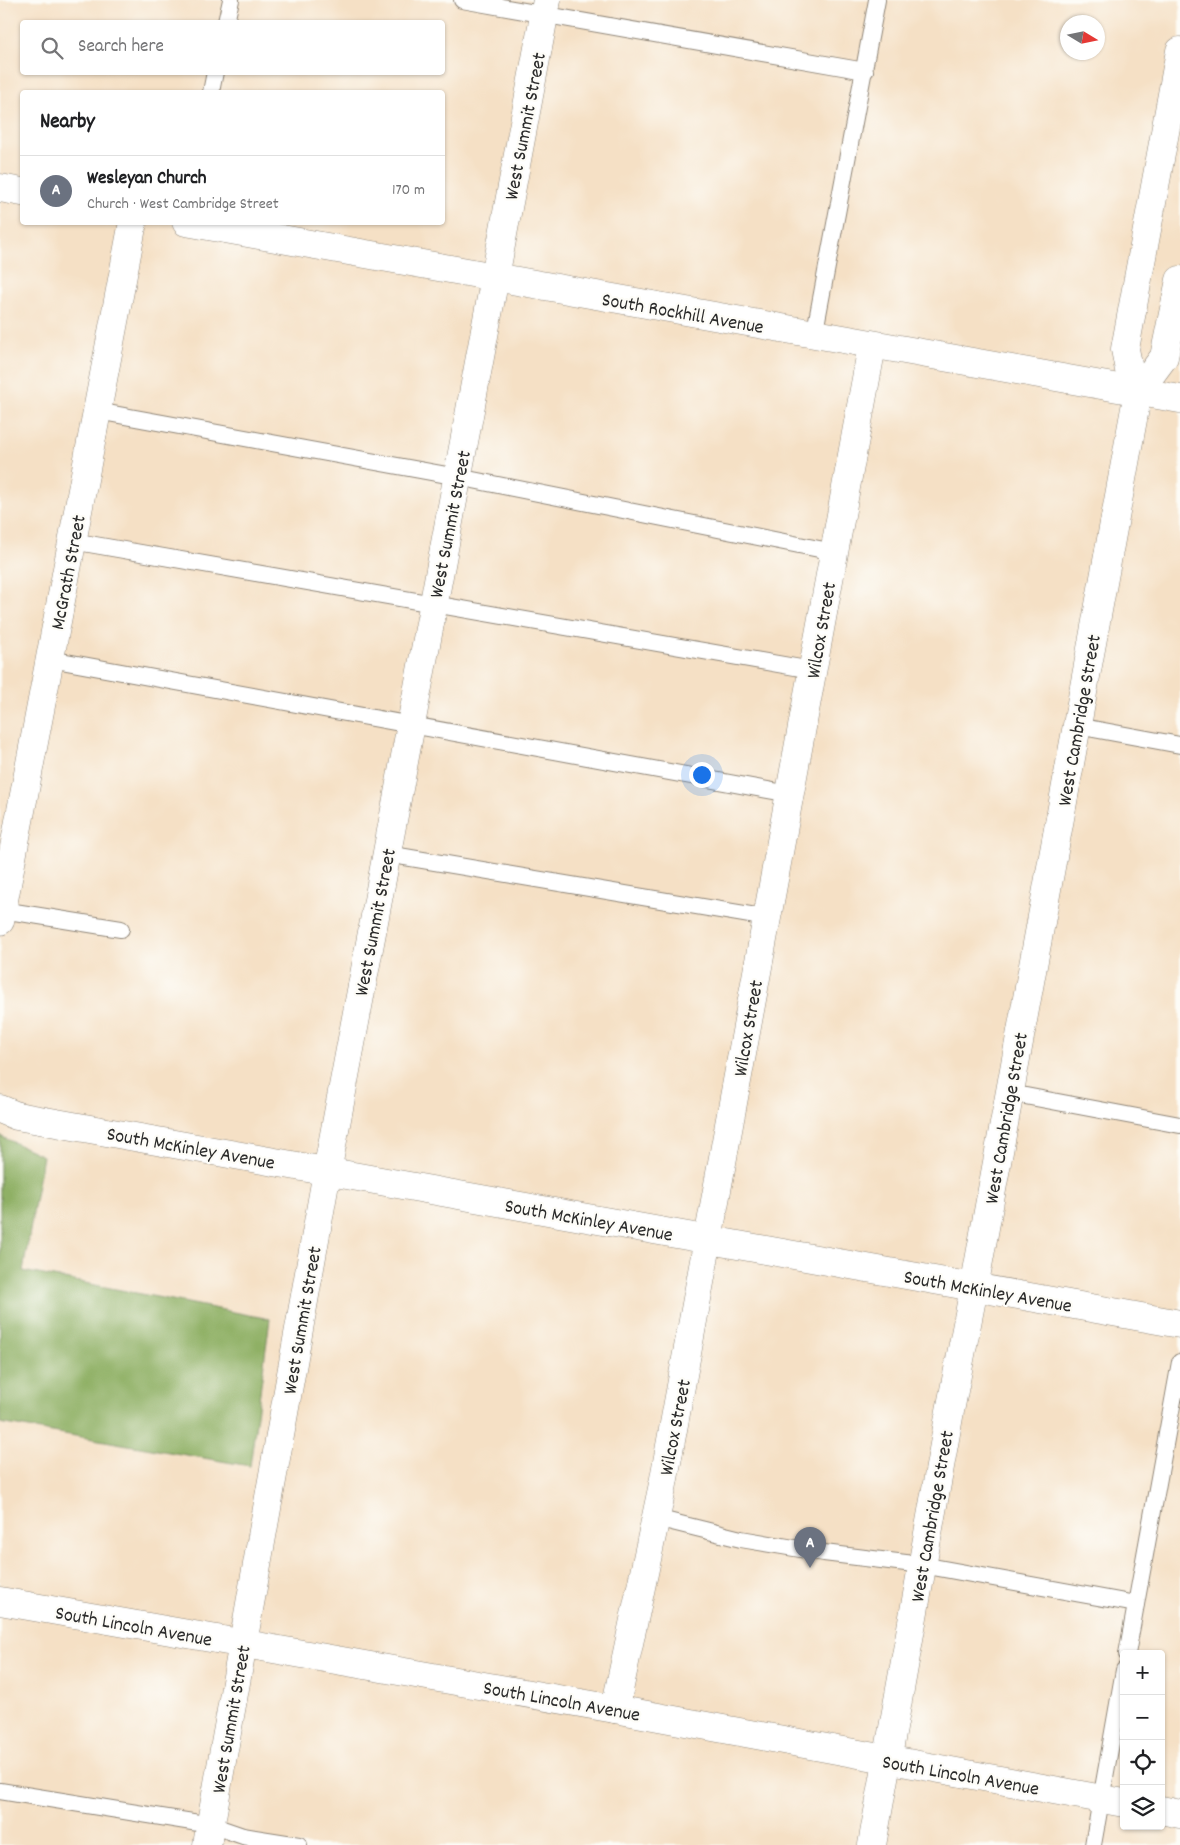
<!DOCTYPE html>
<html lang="en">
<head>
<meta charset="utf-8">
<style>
  :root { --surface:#fff; --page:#f2f2f2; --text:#202124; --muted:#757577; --line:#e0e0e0; --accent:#c8321e }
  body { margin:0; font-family:Dekko,sans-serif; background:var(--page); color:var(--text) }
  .controls { position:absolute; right:15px; bottom:15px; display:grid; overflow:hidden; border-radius:5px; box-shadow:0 1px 4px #0004 }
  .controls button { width:45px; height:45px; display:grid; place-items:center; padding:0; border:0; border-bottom:1px solid var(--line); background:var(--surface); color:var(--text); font:25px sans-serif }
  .compass { position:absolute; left:1060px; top:15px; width:45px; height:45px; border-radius:50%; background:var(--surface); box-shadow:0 1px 4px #0004; rotate:100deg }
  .you { position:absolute; left:701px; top:774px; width:18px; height:18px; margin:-12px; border:4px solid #fff; border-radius:50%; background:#1a73e8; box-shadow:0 0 0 8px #1a73e833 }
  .badge { display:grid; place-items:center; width:32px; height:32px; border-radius:50%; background:var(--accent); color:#fff; font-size:16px; font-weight:700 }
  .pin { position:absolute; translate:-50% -41px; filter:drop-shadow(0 1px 2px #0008) }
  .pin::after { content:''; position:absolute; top:26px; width:18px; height:15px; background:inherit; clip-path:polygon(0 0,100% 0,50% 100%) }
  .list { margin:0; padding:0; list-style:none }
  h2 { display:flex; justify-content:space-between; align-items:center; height:65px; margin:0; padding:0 20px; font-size:21px }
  h2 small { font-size:16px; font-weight:400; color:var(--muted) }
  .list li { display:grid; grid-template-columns:32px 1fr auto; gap:15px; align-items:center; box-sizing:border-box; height:70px; padding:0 20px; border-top:1px solid var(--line) }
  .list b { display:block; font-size:19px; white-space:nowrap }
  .list p { margin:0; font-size:16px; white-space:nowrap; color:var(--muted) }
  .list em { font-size:16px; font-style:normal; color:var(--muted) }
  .icon { flex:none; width:28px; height:28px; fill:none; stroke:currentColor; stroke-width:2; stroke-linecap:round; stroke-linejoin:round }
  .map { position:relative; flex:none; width:1180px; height:1845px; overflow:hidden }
  .search { position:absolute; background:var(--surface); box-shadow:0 1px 4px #0004; left:20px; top:20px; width:425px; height:55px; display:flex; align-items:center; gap:12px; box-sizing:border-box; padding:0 18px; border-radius:5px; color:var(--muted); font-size:19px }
  .panel { position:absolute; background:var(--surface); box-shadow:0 1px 4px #0004; left:20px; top:90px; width:425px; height:135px; border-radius:5px }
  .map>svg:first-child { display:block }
</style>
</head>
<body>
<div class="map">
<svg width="1180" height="1845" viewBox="0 0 1180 1845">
  <rect width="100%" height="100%" fill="#fdfcf7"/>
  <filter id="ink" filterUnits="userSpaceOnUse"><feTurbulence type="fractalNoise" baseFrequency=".02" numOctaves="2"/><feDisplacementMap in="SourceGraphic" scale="10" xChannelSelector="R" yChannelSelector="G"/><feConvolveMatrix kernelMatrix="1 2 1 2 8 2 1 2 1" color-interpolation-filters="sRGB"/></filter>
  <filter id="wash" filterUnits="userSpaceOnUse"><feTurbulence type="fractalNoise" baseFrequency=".0096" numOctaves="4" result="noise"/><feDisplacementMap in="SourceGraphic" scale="20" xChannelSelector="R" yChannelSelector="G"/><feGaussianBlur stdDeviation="1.12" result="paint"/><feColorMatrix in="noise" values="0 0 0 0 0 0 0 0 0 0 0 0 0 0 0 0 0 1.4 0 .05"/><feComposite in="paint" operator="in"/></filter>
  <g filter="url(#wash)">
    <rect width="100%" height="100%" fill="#f5e0c5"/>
    <!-- forest -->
    <polygon fill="#8fb065" stroke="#5d6e48" points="0,1136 43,1156 23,1271 270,1319 250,1466 0,1423"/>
  </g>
  <g filter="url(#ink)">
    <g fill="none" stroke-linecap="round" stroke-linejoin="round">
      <defs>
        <g id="lane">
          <polyline points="462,0 865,71"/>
          <polyline points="226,22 231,0"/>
          <polyline points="211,92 215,72"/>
          <polyline points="814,336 877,0"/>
          <polyline points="97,411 458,477 834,552"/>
          <polyline points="72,541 812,670"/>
          <polyline points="50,659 790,794"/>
          <polyline points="1077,726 1180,745"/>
          <polyline points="387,854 768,918"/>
          <polyline points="2,910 121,929"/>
          <polyline points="1010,1093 1180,1125"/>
          <polyline points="656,1518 741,1539 824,1553 922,1565 1136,1604"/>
          <polyline points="1127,1654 1180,1362"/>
          <polyline points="0,1791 211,1825 243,1836 299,1845"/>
          <polyline points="1093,1845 1124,1670"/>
        </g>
        <g id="street">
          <polyline points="1138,392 1129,370 1125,349 1180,51"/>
          <polyline points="0,921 133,222"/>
          <polyline points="0,1109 17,1116 1180,1324"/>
          <polyline points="0,1601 615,1709 1124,1803"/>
          <polyline points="615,1709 663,1484 872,346"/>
          <polyline points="1161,1810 1180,1814"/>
          <polyline points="207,1845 327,1172 547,0"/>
          <polyline points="872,1845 950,1411 974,1288 1138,392 1164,357 1180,280"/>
        </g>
        <g id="secondary">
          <polyline points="0,188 22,192"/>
          <polyline points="186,222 1180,399"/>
        </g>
      </defs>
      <!-- lane casing -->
      <use href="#lane" stroke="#908678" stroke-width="18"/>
      <!-- street casing -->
      <use href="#street" stroke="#908678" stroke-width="29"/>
      <!-- secondary casing -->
      <use href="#secondary" stroke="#908678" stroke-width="29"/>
      <!-- lane -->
      <use href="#lane" stroke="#fff" stroke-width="16"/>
      <!-- street -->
      <use href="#street" stroke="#fff" stroke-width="28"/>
      <!-- secondary -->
      <use href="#secondary" stroke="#fff" stroke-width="28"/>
    </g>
  </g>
  <g text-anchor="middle" stroke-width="4.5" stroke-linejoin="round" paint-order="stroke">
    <!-- street labels -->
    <g font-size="20" fill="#2b2b2b" stroke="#fdfcf7">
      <text transform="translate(524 126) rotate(-79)" y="7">West Summit Street</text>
      <text transform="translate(683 312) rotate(10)" y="7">South Rockhill Avenue</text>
      <text transform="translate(449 524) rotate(-79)" y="7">West Summit Street</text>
      <text transform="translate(67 572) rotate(-79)" y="7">McGrath Street</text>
      <text transform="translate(820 630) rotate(-80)" y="7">Wilcox Street</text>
      <text transform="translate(1078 720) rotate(-80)" y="7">West Cambridge Street</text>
      <text transform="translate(374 922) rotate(-79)" y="7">West Summit Street</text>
      <text transform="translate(747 1028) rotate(-80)" y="7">Wilcox Street</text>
      <text transform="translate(1005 1118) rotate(-80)" y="7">West Cambridge Street</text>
      <text transform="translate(191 1147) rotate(10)" y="7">South McKinley Avenue</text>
      <text transform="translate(589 1219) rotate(10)" y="7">South McKinley Avenue</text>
      <text transform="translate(988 1290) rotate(10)" y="7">South McKinley Avenue</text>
      <text transform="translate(301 1320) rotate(-80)" y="7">West Summit Street</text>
      <text transform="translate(674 1427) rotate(-79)" y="7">Wilcox Street</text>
      <text transform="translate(931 1516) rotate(-80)" y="7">West Cambridge Street</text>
      <text transform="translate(134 1625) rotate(10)" y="7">South Lincoln Avenue</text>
      <text transform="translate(562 1700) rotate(10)" y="7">South Lincoln Avenue</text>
      <text transform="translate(230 1719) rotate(-80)" y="7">West Summit Street</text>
      <text transform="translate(961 1774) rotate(10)" y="7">South Lincoln Avenue</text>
    </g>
  </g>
</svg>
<div class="controls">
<button>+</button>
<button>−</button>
<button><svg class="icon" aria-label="locate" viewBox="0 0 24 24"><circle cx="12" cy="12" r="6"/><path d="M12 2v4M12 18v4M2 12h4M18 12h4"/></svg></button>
<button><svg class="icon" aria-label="layers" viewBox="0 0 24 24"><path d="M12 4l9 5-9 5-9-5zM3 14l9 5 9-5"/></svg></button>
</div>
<svg class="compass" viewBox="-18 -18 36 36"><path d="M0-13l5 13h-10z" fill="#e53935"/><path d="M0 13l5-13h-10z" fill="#757577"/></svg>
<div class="you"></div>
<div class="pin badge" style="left:810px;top:1568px;background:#6b7280">A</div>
<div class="search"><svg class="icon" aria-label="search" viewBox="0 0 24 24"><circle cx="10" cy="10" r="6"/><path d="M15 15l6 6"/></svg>Search here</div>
<section class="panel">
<h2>Nearby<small></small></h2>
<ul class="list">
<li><span class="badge" style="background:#6b7280">A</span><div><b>Wesleyan Church</b><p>Church · West Cambridge Street</p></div><em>170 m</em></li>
</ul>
</section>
</div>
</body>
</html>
